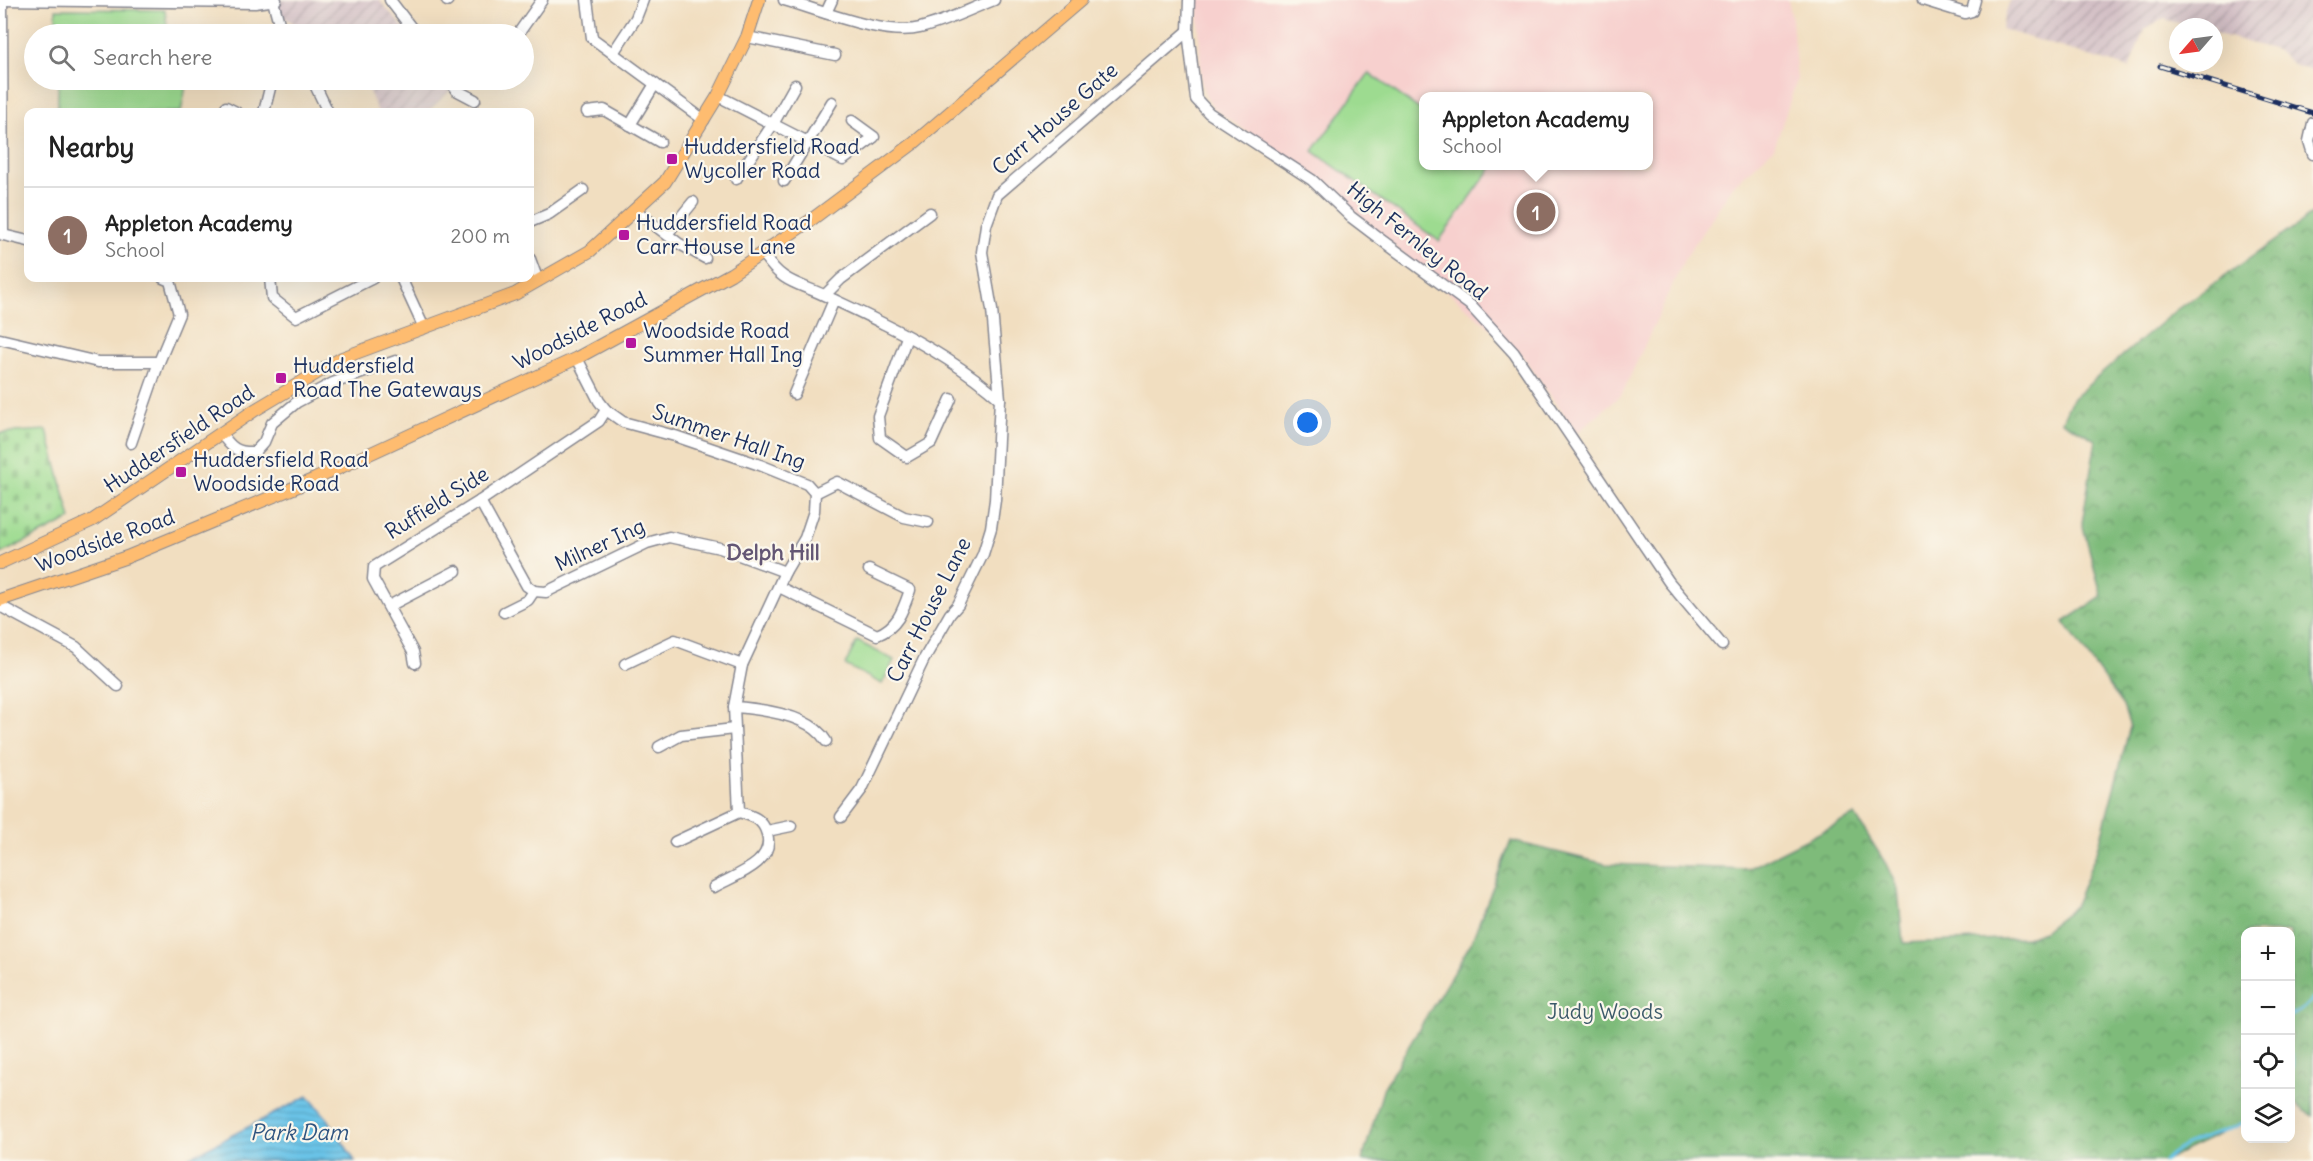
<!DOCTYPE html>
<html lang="en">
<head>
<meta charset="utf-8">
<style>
  :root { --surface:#fff; --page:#f2f2f2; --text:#222; --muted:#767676; --line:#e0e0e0; --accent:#2563eb }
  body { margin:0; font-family:Delius,sans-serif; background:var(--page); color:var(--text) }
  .controls { position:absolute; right:18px; bottom:18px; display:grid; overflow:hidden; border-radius:12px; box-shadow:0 6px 24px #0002 }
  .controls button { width:54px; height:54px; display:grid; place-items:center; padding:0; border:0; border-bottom:2px solid var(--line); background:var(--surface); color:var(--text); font:30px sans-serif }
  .compass { position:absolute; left:2169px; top:18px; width:54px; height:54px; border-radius:50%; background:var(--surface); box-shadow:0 6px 24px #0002; rotate:242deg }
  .you { position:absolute; left:1308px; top:423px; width:21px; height:21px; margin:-15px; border:4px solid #fff; border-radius:50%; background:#1a73e8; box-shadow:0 0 0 9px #1a73e833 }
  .badge { display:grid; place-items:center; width:39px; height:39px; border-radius:50%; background:var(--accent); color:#fff; font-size:20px; font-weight:700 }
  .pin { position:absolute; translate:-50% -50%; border:3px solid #fff; box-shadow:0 2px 6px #0006 }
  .popup { position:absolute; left:1419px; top:92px; width:234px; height:78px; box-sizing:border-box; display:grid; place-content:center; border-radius:12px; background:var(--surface); filter:drop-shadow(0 2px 4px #0005); font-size:20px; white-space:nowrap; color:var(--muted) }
  .popup b { font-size:22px; color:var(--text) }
  .popup::after { content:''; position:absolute; left:50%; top:100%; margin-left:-12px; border:12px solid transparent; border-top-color:var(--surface) }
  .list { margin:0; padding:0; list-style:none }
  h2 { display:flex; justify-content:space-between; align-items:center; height:78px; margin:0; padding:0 24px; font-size:26px }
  h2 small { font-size:20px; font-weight:400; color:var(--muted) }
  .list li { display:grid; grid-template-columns:39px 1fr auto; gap:18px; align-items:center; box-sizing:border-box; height:96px; padding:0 24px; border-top:2px solid var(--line) }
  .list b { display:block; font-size:22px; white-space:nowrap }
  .list p { margin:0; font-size:20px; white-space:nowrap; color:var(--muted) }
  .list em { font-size:20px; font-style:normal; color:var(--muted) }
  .icon { flex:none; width:33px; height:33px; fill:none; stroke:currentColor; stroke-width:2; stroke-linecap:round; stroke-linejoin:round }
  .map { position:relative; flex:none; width:2313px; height:1161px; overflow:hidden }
  .search { position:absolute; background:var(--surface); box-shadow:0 6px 24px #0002; left:24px; top:24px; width:510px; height:66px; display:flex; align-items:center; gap:15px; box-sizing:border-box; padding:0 21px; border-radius:33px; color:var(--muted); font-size:22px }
  .panel { position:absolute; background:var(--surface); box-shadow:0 6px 24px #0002; left:24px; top:108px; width:510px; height:174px; border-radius:12px }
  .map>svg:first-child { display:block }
</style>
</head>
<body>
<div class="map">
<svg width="2313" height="1161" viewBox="0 0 2313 1161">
  <defs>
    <pattern id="industrial-furrows" width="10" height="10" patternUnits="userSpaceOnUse" patternTransform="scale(1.5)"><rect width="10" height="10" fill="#d2bec4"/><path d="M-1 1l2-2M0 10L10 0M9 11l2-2" fill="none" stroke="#aa9ba2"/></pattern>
    <pattern id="forest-crowns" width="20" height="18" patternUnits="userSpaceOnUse" patternTransform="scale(1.5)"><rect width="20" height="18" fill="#7ebb7a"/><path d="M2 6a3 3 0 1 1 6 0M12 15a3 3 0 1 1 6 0" fill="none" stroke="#669867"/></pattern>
    <pattern id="cemetery-stones" width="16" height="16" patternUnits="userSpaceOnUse" patternTransform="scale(1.5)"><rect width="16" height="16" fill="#9ddb90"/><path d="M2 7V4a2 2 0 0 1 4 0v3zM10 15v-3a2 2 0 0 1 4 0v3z" fill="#87bc7f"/></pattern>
    <pattern id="water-rules" width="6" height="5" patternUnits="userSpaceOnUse" patternTransform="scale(1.5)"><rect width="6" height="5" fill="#6bc4e8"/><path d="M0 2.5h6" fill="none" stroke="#57a0bf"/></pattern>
  </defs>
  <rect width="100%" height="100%" fill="#fbf7ec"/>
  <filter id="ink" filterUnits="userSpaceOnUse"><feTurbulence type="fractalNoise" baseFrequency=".0167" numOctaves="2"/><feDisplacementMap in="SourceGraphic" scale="12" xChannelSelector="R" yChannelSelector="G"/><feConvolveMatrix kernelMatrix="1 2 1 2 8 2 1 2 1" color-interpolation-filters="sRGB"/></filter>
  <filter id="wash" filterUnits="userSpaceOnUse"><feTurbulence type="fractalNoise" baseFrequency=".008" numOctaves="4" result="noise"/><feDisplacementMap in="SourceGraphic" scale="24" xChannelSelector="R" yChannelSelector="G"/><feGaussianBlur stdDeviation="1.35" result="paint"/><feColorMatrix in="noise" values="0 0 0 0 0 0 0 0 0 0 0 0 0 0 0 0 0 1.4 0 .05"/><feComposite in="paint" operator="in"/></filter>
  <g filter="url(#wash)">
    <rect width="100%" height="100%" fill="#f1dec0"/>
    <!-- built -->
    <path fill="#f7d0ce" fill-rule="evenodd" d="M1198 0H1788L1792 19 1797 80 1774 148 1733 186 1684 260 1622 394 1577 433 1521 354 1382 236 1334 191 1214 109 1205 95 1201 80ZM1424 97H1648V166H1424Z"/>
    <!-- industrial -->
    <g fill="url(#industrial-furrows)">
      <polygon points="270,0 379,0 409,34 313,34 276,13"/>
      <polygon points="2010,0 2313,0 2313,70 2296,66 2276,50 2214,33 2214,27 2192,27 2164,19 2145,28 2129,68 2001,29"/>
      <polygon points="364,80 449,80 455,86 427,112 378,112"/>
    </g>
    <!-- green -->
    <g fill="#9ddb90" stroke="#5c8577" stroke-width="1.5">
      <polygon points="56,9 165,10 168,34 57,34"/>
      <polygon points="1369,73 1423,112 1424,166 1493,166 1439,241 1313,151"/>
      <polygon points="58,80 187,80 181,112 58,112"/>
      <polygon points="857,641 894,660 882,684 845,665"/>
    </g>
    <!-- forest -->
    <polygon fill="url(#forest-crowns)" stroke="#4c756c" stroke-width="1.5" points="2313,214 2313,1116 2291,1101 2290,932 2246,932 2245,1122 2163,1161 1362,1161 1384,1087 1471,943 1511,841 1606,864 1748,869 1855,815 1886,864 1898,890 1903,943 2026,938 2044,931 2074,907 2098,849 2130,727 2123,706 2064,622 2102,597 2082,523 2096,440 2062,421 2072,399 2176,310"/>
    <!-- cemetery -->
    <polygon fill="url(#cemetery-stones)" stroke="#5c8577" stroke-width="1.5" points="47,430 71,519 0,554 0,433"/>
    <!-- water -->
    <polygon fill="url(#water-rules)" stroke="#437aa3" stroke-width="1.5" points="308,1096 328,1119 355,1161 182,1161"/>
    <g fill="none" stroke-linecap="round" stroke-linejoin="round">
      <!-- stream -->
      <g stroke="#6bc4e8" stroke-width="3">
        <polyline points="2290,1016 2300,1011 2313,999"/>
        <path d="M2290 1051C2294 1058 2295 1066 2290 1073"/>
        <path d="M2164 1161C2174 1150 2191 1142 2206 1137 2219 1132 2234 1130 2246 1120"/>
      </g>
    </g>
  </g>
  <g filter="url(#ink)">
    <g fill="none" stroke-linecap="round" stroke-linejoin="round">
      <defs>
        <g id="minor">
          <polyline points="0,0 255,3 276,0"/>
          <polyline points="2,0 3,235 28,241"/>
          <polyline points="390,0 416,34"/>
          <polyline points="587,0 592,38 704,120"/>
          <path d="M784 0C819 10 885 37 920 28 945 22 970 9 994 0"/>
          <polyline points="1189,0 1188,31 1196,99 1209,113 1312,180 1351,217 1380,239 1470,305 1514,353 1669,582 1722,645"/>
          <polyline points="1923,0 1965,13 1972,11 1975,0"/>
          <polyline points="273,1 282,34"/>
          <polyline points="447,1 448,0"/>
          <polyline points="826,13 832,0"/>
          <polyline points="518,34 542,0"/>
          <polyline points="747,37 835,55"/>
          <polyline points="613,53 636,18 643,0"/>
          <polyline points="449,80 456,90 475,100"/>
          <polyline points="315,85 328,112"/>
          <polyline points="718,96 843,160 874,137 852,121"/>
          <polyline points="226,107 236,112"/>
          <polyline points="264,112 272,80"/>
          <polyline points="587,112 604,110 660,142"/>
          <polyline points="2313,123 2309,141 2313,154"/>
          <polyline points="630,125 655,84"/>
          <polyline points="736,179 773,124 795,85"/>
          <polyline points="784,181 832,102"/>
          <polyline points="635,210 678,243 705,258"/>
          <polyline points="530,222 549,214 583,190"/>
          <polyline points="667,234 693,202"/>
          <path d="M763 254C783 284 796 282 826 296 845 305 865 314 884 324 925 344 966 369 1000 399"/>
          <polyline points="530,259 538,281"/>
          <polyline points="270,278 272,298 296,317 373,278"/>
          <polyline points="401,278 424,328"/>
          <polyline points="825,295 841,279 930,213"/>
          <polyline points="907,337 878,416 880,438 907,457 931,443 951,399"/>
          <polyline points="0,339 98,362 159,362 179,314 170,281 163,278"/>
          <polyline points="577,358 599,401 606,410 623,422 675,436 760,465 807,484 815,493 814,511 805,538 785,572 742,665 734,707 739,812"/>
          <polyline points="794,394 834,300"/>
          <path d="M221 433C231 448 237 453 255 452L264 442 272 423 297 402 333 383 396 361"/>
          <polyline points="131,443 159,362"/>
          <polyline points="815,493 837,482 904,517 928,522"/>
          <polyline points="480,501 527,586 534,591 546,592 647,543 669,537 720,548 785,572"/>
          <path d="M779 587 877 635C898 627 903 610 910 590L869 570"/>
          <polyline points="0,606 76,647 118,686"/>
          <polyline points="389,606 456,571"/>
          <polyline points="504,612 528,600 534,591"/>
          <polyline points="415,663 413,652 373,579 374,567 480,501 599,421 606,410"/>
          <polyline points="625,664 675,640 742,665"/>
          <path d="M734 707C762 709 811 715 826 741"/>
          <polyline points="659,747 681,735 734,729"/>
          <polyline points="841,817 862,789 924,659 950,614 958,605 983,554 991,528 995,500 1000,399 992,310 982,252 986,225 997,195 1188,31"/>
          <polyline points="767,831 791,826"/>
          <path d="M675 842 739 812C753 816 763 819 767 834 776 863 733 876 714 887"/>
        </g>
        <g id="major">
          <polyline points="0,563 93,520 255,410 342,358 515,294 590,251 665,182 718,96 747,37 759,0"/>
          <polyline points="0,600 127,557 315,479 577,358 731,274 811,220 914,143 1081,0"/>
        </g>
      </defs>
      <!-- minor casing -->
      <use href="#minor" stroke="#86868f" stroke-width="13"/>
      <!-- major casing -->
      <use href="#major" stroke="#86868f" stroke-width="14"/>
      <!-- minor -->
      <use href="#minor" stroke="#fff" stroke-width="10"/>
      <!-- major -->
      <use href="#major" stroke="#febc70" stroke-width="12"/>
      <defs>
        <polyline id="rail" points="2160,66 2313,113"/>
      </defs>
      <!-- rail casing -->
      <use href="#rail" stroke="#1b2f5e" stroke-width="5"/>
      <!-- rail -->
      <use href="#rail" stroke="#fbf7ec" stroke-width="3" stroke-dasharray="9" stroke-linecap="butt"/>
    </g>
  </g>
  <!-- markers -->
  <g fill="#b5179e" stroke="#fbf7ec" stroke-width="2">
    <rect x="666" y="153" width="12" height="12" rx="3"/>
    <rect x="618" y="229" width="12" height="12" rx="3"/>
    <rect x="625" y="337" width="12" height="12" rx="3"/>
    <rect x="275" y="372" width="12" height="12" rx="3"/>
    <rect x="175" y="466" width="12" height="12" rx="3"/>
  </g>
  <g text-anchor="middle" stroke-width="4.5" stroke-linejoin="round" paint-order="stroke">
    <!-- street labels -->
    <g font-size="21" fill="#1b2f5e" stroke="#fbf7ec">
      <text transform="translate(1055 119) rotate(-41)" y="7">Carr House Gate</text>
      <text transform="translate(1417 241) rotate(39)" y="7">High Fernley Road</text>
      <text transform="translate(580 331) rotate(-27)" y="7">Woodside Road</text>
      <text transform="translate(729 437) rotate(19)" y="7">Summer Hall Ing</text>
      <text transform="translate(179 439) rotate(-34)" y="7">Huddersfield Road</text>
      <text transform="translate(437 503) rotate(-32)" y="7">Ruffield Side</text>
      <text transform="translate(105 541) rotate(-20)" y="7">Woodside Road</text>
      <text transform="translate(600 545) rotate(-25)" y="7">Milner Ing</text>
      <text transform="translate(929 610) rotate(-63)" y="7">Carr House Lane</text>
    </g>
    <!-- poi labels -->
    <g font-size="21" fill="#1b2f5e" stroke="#fbf7ec" text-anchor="start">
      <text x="684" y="154">Huddersfield Road<tspan x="684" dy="24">Wycoller Road</tspan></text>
      <text x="636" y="230">Huddersfield Road<tspan x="636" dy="24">Carr House Lane</tspan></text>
      <text x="643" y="338">Woodside Road<tspan x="643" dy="24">Summer Hall Ing</tspan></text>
      <text x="293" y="373">Huddersfield<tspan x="293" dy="24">Road The Gateways</tspan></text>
      <text x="193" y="467">Huddersfield Road<tspan x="193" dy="24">Woodside Road</tspan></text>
    </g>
    <!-- park labels -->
    <g font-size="21" fill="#3c5a6a" stroke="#fbf7ec">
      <text x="1605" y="1019">Judy Woods</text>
    </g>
    <!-- neighbourhood labels -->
    <g font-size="22" font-weight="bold" fill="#635674" stroke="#fbf7ec">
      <text x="773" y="560">Delph Hill</text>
    </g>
    <!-- water labels -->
    <g font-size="22" font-style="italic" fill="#2f5480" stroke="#fbf7ec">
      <text x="299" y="1140">Park Dam</text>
    </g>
  </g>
</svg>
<div class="controls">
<button>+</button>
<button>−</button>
<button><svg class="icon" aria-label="locate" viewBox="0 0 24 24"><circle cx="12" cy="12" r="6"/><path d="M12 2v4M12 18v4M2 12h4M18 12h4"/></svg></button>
<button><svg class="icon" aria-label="layers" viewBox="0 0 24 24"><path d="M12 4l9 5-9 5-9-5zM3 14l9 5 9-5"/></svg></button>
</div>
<svg class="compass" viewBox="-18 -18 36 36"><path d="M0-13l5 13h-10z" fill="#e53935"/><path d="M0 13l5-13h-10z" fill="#767676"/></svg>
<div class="you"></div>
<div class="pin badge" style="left:1536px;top:212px;background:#8d6e63">1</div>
<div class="popup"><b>Appleton Academy</b>School</div>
<div class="search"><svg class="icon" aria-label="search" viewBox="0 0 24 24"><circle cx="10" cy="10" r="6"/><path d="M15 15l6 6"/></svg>Search here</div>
<section class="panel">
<h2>Nearby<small></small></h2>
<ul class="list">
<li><span class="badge" style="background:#8d6e63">1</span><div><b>Appleton Academy</b><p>School</p></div><em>200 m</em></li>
</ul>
</section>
</div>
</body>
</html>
